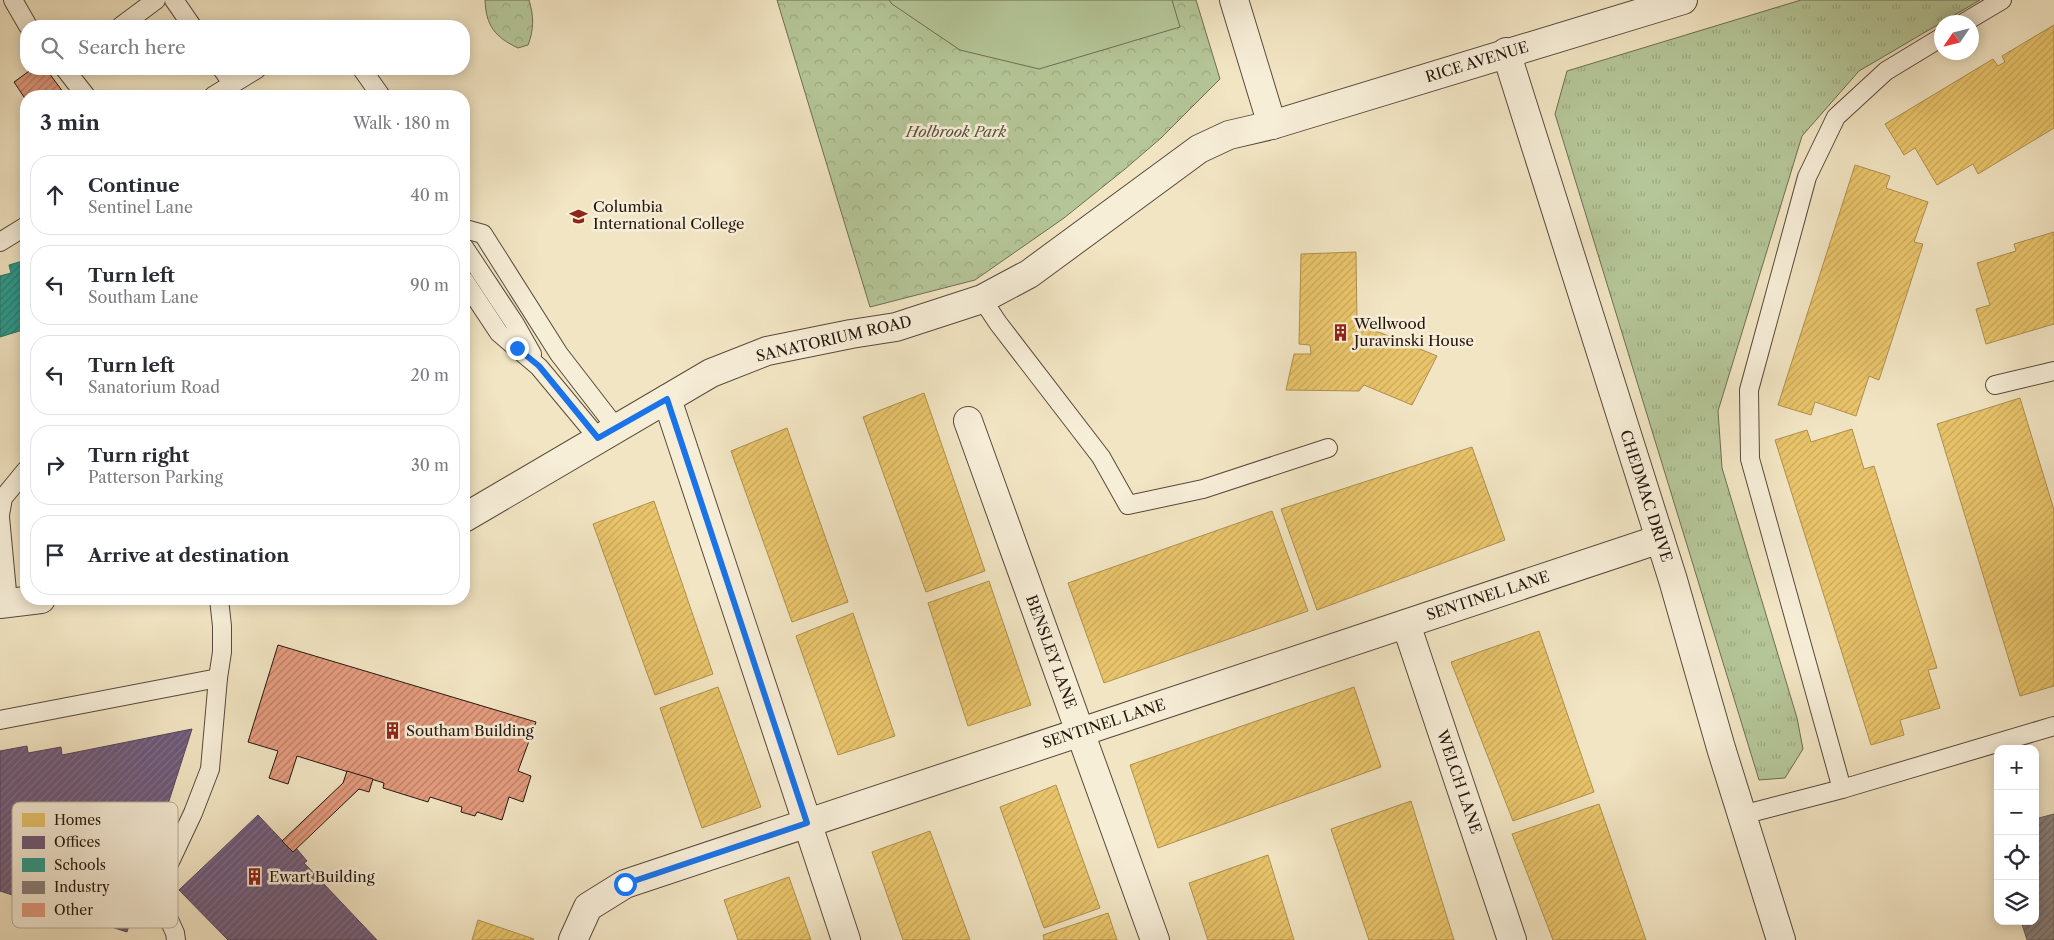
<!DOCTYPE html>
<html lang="en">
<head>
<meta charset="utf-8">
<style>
  :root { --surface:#fff; --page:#f2f2f3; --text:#2b2b33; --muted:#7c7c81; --line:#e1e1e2 }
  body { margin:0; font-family:"Libre Caslon Text",serif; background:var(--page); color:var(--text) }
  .controls { position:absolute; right:15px; bottom:15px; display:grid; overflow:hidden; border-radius:10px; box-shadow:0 2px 12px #0003 }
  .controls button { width:45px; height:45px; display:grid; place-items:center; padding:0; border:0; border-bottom:1px solid var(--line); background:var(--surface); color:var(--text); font:25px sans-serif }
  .compass { position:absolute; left:1934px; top:15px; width:45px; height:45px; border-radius:50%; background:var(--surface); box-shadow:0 2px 12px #0003; rotate:235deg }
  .stop { position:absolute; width:15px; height:15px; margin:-11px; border:4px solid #1a73e8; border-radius:50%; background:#fff }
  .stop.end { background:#1a73e8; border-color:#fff; box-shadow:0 1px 5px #0008 }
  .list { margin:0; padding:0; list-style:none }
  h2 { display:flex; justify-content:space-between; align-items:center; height:65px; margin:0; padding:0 20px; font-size:21px }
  h2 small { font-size:16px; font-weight:400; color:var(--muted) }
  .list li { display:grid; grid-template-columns:32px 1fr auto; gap:15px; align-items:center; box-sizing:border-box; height:80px; margin:0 10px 10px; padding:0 10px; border:1px solid var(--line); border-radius:20px }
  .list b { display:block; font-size:19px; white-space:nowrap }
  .list p { margin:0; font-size:16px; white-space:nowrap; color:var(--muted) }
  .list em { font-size:16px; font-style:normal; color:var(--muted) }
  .icon { flex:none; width:28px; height:28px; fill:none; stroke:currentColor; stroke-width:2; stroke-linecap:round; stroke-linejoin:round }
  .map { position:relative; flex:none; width:2054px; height:940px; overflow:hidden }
  .search { position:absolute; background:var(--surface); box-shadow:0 2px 12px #0003; left:20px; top:20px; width:450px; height:55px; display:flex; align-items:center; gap:12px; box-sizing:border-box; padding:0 18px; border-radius:20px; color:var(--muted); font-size:19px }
  .panel { position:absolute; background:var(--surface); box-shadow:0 2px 12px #0003; left:20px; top:90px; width:450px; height:515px; border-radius:20px }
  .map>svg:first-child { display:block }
</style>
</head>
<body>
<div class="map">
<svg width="2054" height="940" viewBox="0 0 2054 940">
  <defs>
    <pattern id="grass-tufts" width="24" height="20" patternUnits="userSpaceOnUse" patternTransform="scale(1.25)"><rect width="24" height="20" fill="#b5c698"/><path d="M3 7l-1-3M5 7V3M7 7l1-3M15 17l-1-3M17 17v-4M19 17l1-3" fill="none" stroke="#9ca982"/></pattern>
    <pattern id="park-crowns" width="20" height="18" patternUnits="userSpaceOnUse" patternTransform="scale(1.25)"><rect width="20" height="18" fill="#b5c698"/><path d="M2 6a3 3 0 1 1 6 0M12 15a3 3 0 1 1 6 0" fill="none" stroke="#9ca982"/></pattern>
    <pattern id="homes-hatch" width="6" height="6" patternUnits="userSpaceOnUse" patternTransform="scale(1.25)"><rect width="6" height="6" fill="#e9c46a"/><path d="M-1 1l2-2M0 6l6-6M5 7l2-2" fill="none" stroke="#c8a85b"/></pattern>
    <pattern id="offices-hatch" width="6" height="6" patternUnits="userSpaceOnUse" patternTransform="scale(1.25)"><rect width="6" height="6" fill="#6d597a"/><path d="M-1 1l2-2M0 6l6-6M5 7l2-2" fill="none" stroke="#817189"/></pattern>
    <pattern id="schools-hatch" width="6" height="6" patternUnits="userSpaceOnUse" patternTransform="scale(1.25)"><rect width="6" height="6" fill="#2a9d8f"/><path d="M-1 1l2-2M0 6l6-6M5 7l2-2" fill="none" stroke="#247f73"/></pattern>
    <pattern id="industry-hatch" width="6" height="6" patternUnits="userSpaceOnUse" patternTransform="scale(1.25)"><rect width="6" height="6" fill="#8a817c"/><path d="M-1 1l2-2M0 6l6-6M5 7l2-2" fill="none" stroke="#716964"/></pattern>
    <pattern id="building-hatch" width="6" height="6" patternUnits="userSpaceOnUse" patternTransform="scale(1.25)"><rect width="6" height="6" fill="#e59c7f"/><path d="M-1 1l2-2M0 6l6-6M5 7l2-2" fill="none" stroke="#b97e66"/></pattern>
  </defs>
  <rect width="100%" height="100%" fill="#f2e5c3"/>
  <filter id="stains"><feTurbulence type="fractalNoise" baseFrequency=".004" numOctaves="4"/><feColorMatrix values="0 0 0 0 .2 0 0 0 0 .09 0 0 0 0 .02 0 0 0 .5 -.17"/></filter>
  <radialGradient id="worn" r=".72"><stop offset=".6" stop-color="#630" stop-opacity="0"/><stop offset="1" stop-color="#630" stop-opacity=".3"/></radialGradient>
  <!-- grass -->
  <polygon fill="url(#grass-tufts)" stroke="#6d6e54" points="1801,0 1980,0 1859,71 1802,136 1718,411 1722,468 1797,718 1803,749 1785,778 1759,780 1555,114 1567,71"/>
  <!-- park -->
  <g fill="url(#park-crowns)" stroke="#6d6e54">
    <path d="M485 0H529C534 16 534 30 528 45L518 48C495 37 486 26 485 0Z"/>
    <polygon points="777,0 1196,0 1220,79 1161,138 1125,169 1064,218 975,280 870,307"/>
  </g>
  <!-- garden -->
  <polygon fill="#b5c698" stroke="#6d6e54" points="889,0 1172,0 1180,27 1039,69 960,50 892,4"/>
  <!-- homes -->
  <g fill="url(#homes-hatch)" stroke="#ae904f">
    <polygon points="2054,25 2054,128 1978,174 1973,164 1937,185 1915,148 1904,155 1885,124 1993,59 1998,66 2005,62 2002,56"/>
    <polygon points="1855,165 1890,176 1886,188 1928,202 1914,242 1923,244 1879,380 1869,376 1856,416 1815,402 1811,415 1778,405"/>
    <polygon points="2054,232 2054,324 1986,344 1976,309 1990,305 1977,263 2016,251 2014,244"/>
    <polygon points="1356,252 1357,323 1437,356 1412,405 1364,385 1359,391 1286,390 1294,354 1311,354 1310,345 1299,344 1301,254"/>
    <polygon points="924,393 985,571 926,592 863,417"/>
    <polygon points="2020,398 2054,510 2054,686 2020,696 1937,424"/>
    <polygon points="787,428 848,602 792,622 731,451"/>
    <polygon points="1852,429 1864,469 1874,466 1937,668 1928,670 1940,708 1900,720 1904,735 1871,745 1775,440 1807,430 1811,442"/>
    <polygon points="1472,447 1505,540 1317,610 1281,509"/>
    <polygon points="654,501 713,674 655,695 593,524"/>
    <polygon points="1272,511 1308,611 1104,683 1068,583"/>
    <polygon points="989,581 1031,705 968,726 928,603"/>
    <polygon points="853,613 895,736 838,755 796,636"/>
    <polygon points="1539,631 1594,792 1513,821 1451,662"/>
    <polygon points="718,687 761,807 702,828 660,708"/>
    <polygon points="1354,687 1381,767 1158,848 1130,765"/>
    <polygon points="1056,785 1100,908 1044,928 1000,807"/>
    <polygon points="1411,801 1454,940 1369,940 1331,829"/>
    <polygon points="1599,804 1646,940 1553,940 1512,834"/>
    <polygon points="930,831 970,940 903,940 872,852"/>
    <polygon points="1268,855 1294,940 1208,940 1189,883"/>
    <polygon points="789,877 811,940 738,940 724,900"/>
    <polygon points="1108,913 1117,940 1044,940 1043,935"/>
    <polygon points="478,920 534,939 533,940 472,940"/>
  </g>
  <!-- offices -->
  <g fill="url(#offices-hatch)" stroke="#57455a">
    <polygon points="192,729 127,932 0,891 0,751 27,746 28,753 61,747 62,755"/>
    <polygon points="258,815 293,852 296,848 307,861 304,863 377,940 228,940 179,890"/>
  </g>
  <!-- schools -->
  <polygon fill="url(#schools-hatch)" stroke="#287569" points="26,260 26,329 0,337 0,276 11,273 9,265"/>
  <!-- industry -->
  <polygon fill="url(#industry-hatch)" stroke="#6c615b" points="2054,814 2054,940 2027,940 2021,921 2035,921 2035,819"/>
  <!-- building -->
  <g fill="url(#building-hatch)" stroke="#25170f">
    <polygon points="32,69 46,69 66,96 26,96 26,100 14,82"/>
    <polygon points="278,645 536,722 518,771 531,776 523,802 509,797 502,820 477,812 475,816 461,812 462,807 430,797 428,802 383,788 384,783 297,756 288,784 269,778 278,751 248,742"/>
    <polygon points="347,771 373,779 369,792 359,789 293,852 282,841 343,783"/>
  </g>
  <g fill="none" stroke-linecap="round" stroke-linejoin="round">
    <defs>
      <g id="lane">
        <polyline points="13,0 28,26"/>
        <polyline points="174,0 192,26"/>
        <polyline points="1965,22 2002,0"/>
        <polyline points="121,26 156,0"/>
        <polyline points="65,69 86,96"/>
        <polyline points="222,69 232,83"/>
        <polyline points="362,69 381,96"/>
        <polyline points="213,96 257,69"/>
        <polyline points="465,229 483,234 559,354 617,429"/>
        <polyline points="0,242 26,226"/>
        <polyline points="464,247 515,324 532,354"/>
        <polyline points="464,280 499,333 539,367 598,438"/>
        <polyline points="982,299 998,323 1101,457 1128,505 1203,489 1328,448"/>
        <polyline points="1995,385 2054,371"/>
        <polyline points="0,515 3,498 26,470"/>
        <polyline points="0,517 8,602"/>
        <polyline points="0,720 218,678"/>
        <polyline points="1842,789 1750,459 1749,390 1807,177 1836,117 1886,71 1942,37"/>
        <polyline points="1742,815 1842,789 2054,726"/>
        <polyline points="176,940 175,933 166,913 162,888 168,866 193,813 210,769 218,678 222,652 222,626 219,599"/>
      </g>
      <g id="street">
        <polyline points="1234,0 1272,125"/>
        <polyline points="1506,52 1673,580 1721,748 1781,940"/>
        <polyline points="667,399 846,940"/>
        <polyline points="968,421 1155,940"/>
        <polyline points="464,518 711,373 767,351 851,334 896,327 982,299 1029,274 1199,149 1229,135 1272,125 1683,0"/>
        <polyline points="0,604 41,599"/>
        <polyline points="1406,624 1512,940"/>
        <polyline points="573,940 588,907 625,884 1660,539"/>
      </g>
    </defs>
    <!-- lane casing -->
    <use href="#lane" stroke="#584a3c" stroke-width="20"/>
    <!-- street casing -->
    <use href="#street" stroke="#584a3c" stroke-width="30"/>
    <!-- lane -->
    <use href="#lane" stroke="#f7eed8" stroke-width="18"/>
    <!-- street -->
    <use href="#street" stroke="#f7eed8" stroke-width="28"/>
  </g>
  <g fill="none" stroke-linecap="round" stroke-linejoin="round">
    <!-- route -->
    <polyline stroke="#1a73e8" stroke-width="6" points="517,348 539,366 598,438 667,399 807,823 625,884"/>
  </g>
  <!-- icons -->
  <defs>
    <symbol id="school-bare" viewBox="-9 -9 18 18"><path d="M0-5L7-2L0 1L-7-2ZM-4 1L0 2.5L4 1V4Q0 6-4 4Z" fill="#8f2418" stroke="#f7eed8" stroke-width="2.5" paint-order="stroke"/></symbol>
    <symbol id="building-bare" viewBox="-9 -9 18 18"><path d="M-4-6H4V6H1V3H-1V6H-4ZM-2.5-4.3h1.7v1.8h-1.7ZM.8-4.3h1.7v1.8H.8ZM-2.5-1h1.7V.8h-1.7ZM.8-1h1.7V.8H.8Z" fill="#8f2418" stroke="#f7eed8" stroke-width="2.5" paint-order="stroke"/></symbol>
  </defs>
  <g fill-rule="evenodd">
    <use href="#school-bare" x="566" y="204" width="25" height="25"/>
    <use href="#building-bare" x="1328" y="320" width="25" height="25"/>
    <use href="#building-bare" x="380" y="718" width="25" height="25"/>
    <use href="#building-bare" x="242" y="864" width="25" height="25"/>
  </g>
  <g text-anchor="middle" stroke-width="5" stroke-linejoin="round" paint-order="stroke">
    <!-- street labels -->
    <g font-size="15" fill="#25170f" stroke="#f7eed8">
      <text transform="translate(1477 62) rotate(-17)" y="5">RICE AVENUE</text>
      <text transform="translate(834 339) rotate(-13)" y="5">SANATORIUM ROAD</text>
      <text transform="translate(1646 496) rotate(72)" y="5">CHEDMAC DRIVE</text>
      <text transform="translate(1488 596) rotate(-18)" y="5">SENTINEL LANE</text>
      <text transform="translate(1051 652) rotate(70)" y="5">BENSLEY LANE</text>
      <text transform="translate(1104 724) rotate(-18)" y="5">SENTINEL LANE</text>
      <text transform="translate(1459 782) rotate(71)" y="5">WELCH LANE</text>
    </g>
    <!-- park labels -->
    <g font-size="15" font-style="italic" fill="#57543f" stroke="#f7eed8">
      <text x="956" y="137">Holbrook Park</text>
    </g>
    <!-- poi labels -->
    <g font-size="15" fill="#25170f" stroke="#f7eed8" text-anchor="start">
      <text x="593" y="212">Columbia<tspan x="593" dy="17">International College</tspan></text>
      <text x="1354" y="329">Wellwood<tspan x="1354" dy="17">Juravinski House</tspan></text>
      <text x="406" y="736">Southam Building</text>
      <text x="269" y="882">Ewart Building</text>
    </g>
  </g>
  <!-- legend -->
  <rect x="12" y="802" width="166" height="126" rx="8" fill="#f7eed8" stroke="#b8ae9c" stroke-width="1"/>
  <rect x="22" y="813" width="23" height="14" fill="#e9c46a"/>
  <rect x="22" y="836" width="23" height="13" fill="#6d597a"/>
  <rect x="22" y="858" width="23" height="14" fill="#2a9d8f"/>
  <rect x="22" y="881" width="23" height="13" fill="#8a817c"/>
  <rect x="22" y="903" width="23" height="14" fill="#e59c7f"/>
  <g font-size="14" fill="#25170f">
    <text x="54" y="825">Homes</text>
    <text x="54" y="847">Offices</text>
    <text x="54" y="870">Schools</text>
    <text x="54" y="892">Industry</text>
    <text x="54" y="915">Other</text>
  </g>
  <rect width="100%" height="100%" filter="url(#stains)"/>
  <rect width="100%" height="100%" fill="url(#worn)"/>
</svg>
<div class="controls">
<button>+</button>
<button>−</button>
<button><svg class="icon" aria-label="locate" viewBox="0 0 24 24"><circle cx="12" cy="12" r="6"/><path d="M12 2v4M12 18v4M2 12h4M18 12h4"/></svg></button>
<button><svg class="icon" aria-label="layers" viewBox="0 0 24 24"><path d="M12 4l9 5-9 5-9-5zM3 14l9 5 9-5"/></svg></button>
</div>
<svg class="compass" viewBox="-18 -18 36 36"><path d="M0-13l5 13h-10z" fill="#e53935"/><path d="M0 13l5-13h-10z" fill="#7c7c81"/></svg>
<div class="stop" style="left:625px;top:884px"></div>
<div class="stop end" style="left:517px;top:348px"></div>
<div class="search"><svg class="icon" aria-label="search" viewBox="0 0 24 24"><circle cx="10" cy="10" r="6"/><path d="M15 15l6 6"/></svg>Search here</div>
<section class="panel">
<h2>3 min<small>Walk · 180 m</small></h2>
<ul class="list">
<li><svg class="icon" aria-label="ahead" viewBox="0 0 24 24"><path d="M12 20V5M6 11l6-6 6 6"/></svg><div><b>Continue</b><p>Sentinel Lane</p></div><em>40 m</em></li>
<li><svg class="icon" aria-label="left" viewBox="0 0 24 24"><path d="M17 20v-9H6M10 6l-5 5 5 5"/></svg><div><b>Turn left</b><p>Southam Lane</p></div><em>90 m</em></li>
<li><svg class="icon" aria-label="left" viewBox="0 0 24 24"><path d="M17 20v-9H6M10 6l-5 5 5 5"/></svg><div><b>Turn left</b><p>Sanatorium Road</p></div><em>20 m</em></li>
<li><svg class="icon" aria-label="right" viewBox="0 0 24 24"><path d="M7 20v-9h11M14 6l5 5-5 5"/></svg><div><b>Turn right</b><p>Patterson Parking</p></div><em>30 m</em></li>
<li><svg class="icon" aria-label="arrive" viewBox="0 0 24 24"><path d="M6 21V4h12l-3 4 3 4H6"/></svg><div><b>Arrive at destination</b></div></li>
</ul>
</section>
</div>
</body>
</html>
